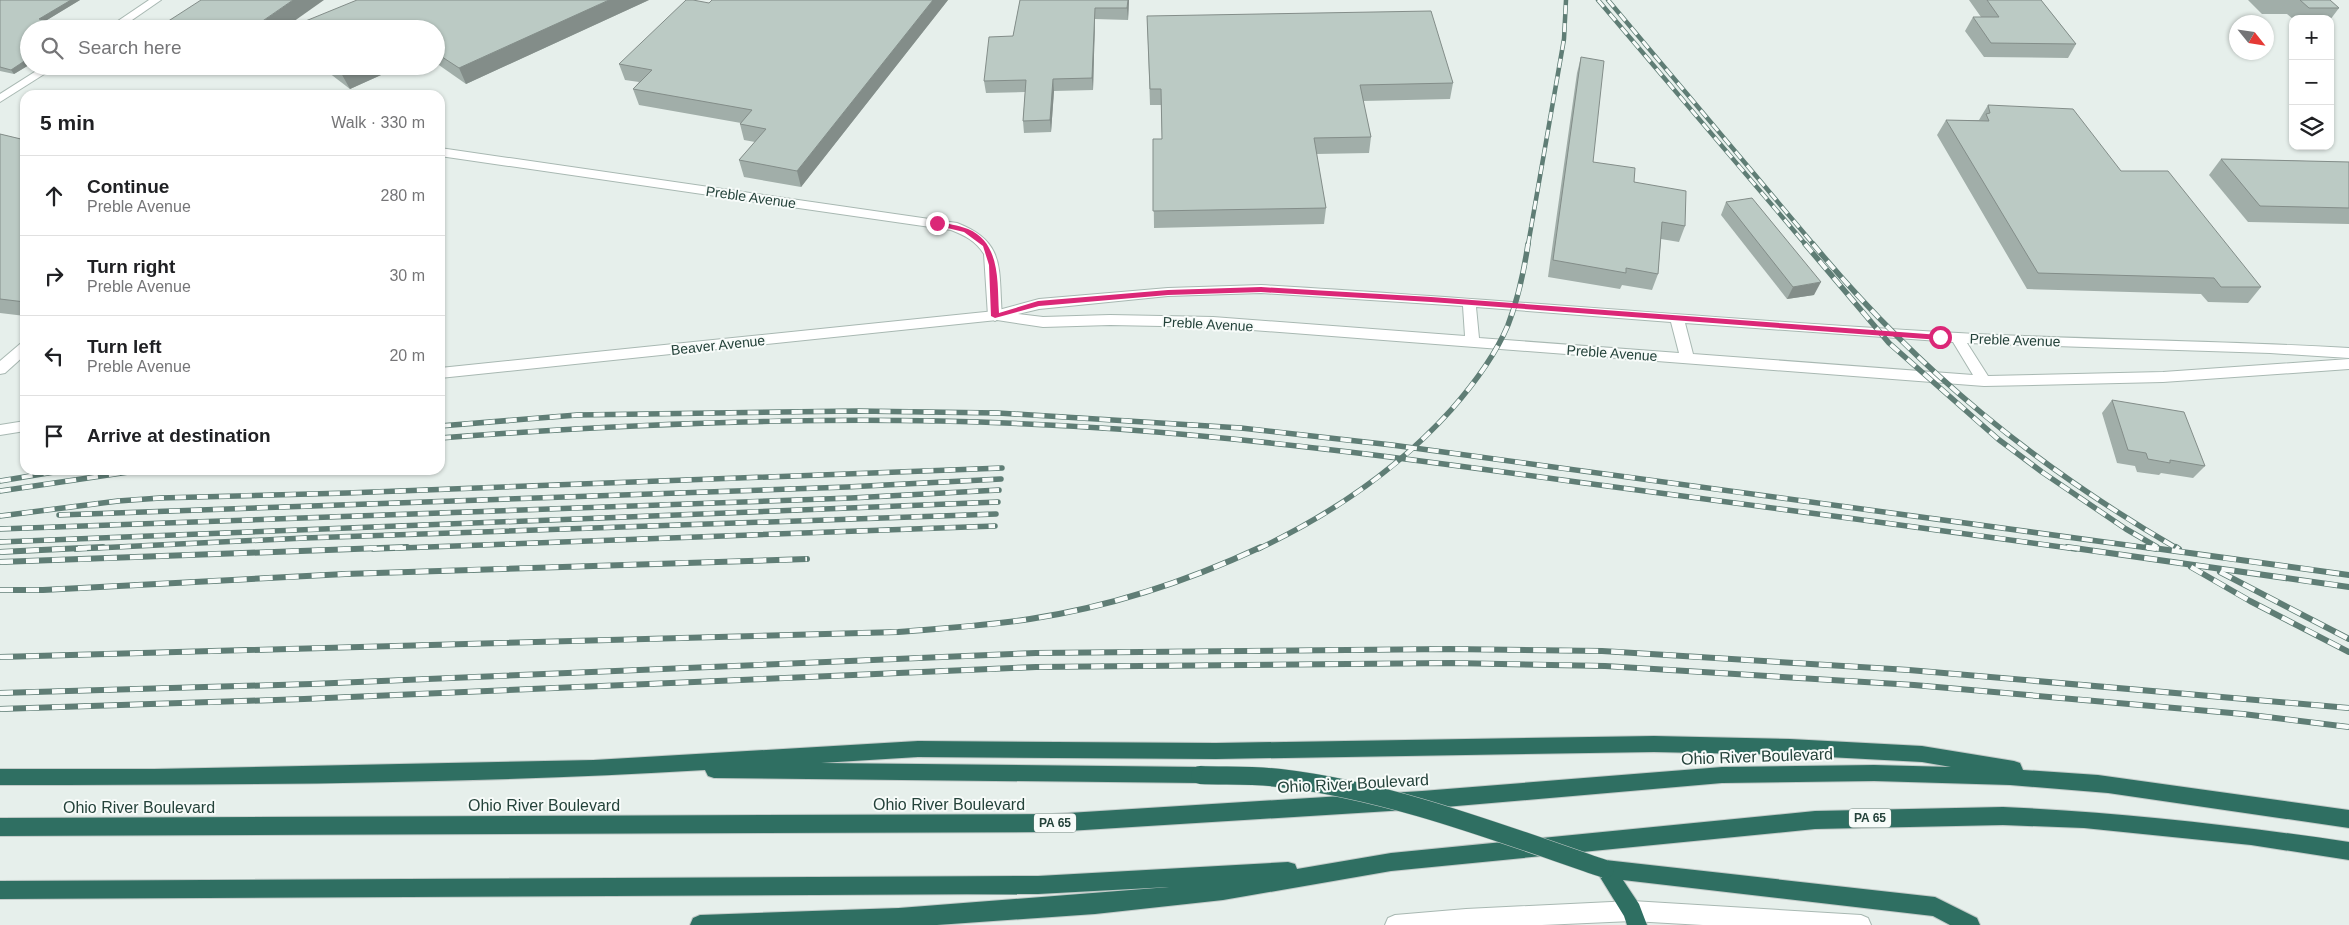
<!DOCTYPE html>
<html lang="en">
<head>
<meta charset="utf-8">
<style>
  :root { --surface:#fff; --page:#f6f6f6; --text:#202124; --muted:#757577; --line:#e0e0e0 }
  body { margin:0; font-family:Arial,sans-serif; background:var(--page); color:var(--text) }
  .controls { position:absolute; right:15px; top:15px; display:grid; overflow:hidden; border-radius:10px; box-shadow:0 1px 4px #0004 }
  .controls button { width:45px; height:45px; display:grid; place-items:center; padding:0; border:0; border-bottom:1px solid var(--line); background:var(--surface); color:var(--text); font:25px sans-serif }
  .compass { position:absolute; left:2229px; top:15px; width:45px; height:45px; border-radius:50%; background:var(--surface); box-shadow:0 1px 4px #0004; rotate:120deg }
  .stop { position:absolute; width:15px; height:15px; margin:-11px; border:4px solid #db2777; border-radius:50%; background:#fff }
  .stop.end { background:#db2777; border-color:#fff; box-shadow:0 1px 5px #0008 }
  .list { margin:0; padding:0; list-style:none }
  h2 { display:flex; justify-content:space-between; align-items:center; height:65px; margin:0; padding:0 20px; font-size:21px }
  h2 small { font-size:16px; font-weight:400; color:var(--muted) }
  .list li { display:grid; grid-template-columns:32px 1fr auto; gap:15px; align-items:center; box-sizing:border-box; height:80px; padding:0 20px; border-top:1px solid var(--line) }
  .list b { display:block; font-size:19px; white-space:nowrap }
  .list p { margin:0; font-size:16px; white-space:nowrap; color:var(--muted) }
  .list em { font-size:16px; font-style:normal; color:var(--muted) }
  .icon { flex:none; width:28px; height:28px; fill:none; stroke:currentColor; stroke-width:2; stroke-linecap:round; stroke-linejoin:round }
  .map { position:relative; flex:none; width:2349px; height:925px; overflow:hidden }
  .search { position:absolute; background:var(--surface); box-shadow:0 1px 4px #0004; left:20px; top:20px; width:425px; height:55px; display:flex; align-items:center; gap:12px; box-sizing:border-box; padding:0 18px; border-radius:28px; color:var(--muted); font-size:19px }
  .panel { position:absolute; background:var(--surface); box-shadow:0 1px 4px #0004; left:20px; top:90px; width:425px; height:385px; border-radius:15px }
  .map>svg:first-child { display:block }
</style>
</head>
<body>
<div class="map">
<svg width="2349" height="925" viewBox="0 0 2349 925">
  <rect width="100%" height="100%" fill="#e6efeb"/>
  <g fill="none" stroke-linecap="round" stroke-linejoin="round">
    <defs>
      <g id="minor">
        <polygon points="149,0 161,0 119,29 106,29"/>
        <polygon points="44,66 57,66 0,102 0,94"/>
        <path d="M440 148 957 223C1007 242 998 270 1002 316L995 321 988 316 984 254C976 241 964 235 951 230L440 156Z"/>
        <polygon points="25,342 25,355 5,373 0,374 0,361 20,344"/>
      </g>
      <g id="tertiary">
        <path d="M1261 285C1487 298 1713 319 1939 332 2075 340 2212 340 2349 348V358L2270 353 1967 343 1988 376 2163 372 2349 359V369L2163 382 1984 386 1213 327 1110 325 1043 327 997 320 440 378V368L995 311 1039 299 1168 288ZM1261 293 1463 306 1465 336 1213 317 1110 315 1043 317 1018 314 1039 309 1168 296ZM1476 307 1671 322 1679 353 1479 338ZM1685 323 1953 342 1973 375 1693 354Z"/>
        <polygon points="25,421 25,431 0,435 0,425"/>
        <polygon points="1632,901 1861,915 1868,918 1871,925 1703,925 1632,921 1542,925 1385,925 1388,918 1395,915 1466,909"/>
      </g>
      <g id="motorway">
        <path d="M1654 736 1790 739 1922 746 2014 761 2020 763 2023 770 2098 775 2349 810V828L2108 793 2010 785 1874 781 1722 783 1422 809 1052 832 0 836V818L1052 814 1422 791 1722 767 1874 765 1951 767 1922 762 1790 755 1654 752 1216 759 918 757 821 763 1200 767 1206 769 1209 775 1206 781 1200 783 714 778 708 776 705 770C471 784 235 785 0 785V769H154L594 760 918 741 1216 743Z"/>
        <path d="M2003 807C2119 812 2234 825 2349 842V860L2251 845 2084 828 2003 825 1815 829 1391 871 1223 900 1095 914 937 925H690L693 918 700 915 899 908 1169 887 1038 894 0 899V881L1038 876 1288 862 1295 864 1297 869 1391 853 1815 811Z"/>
        <polygon points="1605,860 1935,897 1977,918 1980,925 1950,925 1933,916 1623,880 1639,904 1647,925 1627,925 1624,916 1595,869 1598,862"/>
      </g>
    </defs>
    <!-- minor casing -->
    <use href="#minor" stroke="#a8b8b2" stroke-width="2"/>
    <!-- tertiary casing -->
    <use href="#tertiary" stroke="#a8b8b2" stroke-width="2"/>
    <!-- motorway casing -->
    <use href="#motorway" stroke="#c2cac8" stroke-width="2"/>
    <!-- minor -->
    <use href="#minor" fill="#fff" fill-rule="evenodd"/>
    <!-- tertiary -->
    <use href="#tertiary" fill="#fff" fill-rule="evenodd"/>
    <!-- motorway -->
    <use href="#motorway" fill="#2f6f62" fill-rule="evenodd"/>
    <defs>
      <g id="rail-far2">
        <polyline points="1598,0 1806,245"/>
        <polyline points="1608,0 1814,245"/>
        <polyline points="1528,245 1564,39 1566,0"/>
      </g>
      <g id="rail-far1">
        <polyline points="1805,244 1889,343 1998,439 2042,472 2126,529 2157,547"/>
        <path d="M1813 244C1917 370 2037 467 2178 549"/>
        <polyline points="440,426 577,415 857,411 998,413 1241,428 1392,445 2156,549"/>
        <path d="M440 438C665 421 892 413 1117 429 1271 440 1424 461 1577 482 1743 504 1910 526 2076 549"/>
        <polyline points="0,481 66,470"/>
        <polyline points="0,491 142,470"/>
        <polyline points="59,515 847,487 1001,479"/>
        <polyline points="0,516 118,501 160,498 347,493 1002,468"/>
        <polyline points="0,529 851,498 999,490"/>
        <polyline points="0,542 998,502"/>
        <polyline points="76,549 305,538 996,514"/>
        <polyline points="373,549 995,526"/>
        <path d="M1258 549C1332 514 1397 470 1451 410 1473 385 1495 356 1508 325 1518 299 1524 271 1528 244"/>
      </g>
      <g id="rail">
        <polyline points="2067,547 2349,587"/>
        <polyline points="2146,547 2349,575"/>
        <polyline points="2176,547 2179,549"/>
        <polyline points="0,552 103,547"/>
        <polyline points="0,562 407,547"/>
        <polyline points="2191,567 2250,601 2349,652"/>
        <polyline points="2220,572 2349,639"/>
        <polyline points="0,590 43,590 345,574 807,559"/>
        <path d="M0 657 898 632C942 628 986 626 1030 619 1109 607 1188 581 1261 547"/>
        <polyline points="0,693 311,684 1036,653 1450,649 1602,651 1909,670 2349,708"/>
        <polyline points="0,709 304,699 1036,667 1452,663 1605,666 1914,685 2243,714 2349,727"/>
      </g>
    </defs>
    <!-- rail-far2 casing -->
    <use href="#rail-far2" stroke="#5f7d75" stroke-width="4.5"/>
    <!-- rail-far1 casing -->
    <use href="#rail-far1" stroke="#5f7d75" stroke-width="5.5"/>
    <!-- rail casing -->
    <use href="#rail" stroke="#5f7d75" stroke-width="6"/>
    <!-- rail-far2 -->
    <use href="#rail-far2" stroke="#f7fbf9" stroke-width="3" stroke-dasharray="9" stroke-linecap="butt"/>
    <!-- rail-far1 -->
    <use href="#rail-far1" stroke="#f7fbf9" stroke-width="4" stroke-dasharray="11" stroke-linecap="butt"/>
    <!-- rail -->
    <use href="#rail" stroke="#f7fbf9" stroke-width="4.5" stroke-dasharray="13" stroke-linecap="butt"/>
    <defs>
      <path id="motorway-bridge" d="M1200 775C1227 776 1253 775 1280 778 1391 791 1499 833 1605 869"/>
    </defs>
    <!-- motorway-bridge casing -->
    <use href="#motorway-bridge" stroke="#c2cac8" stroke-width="19" stroke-linecap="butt"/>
    <!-- motorway-bridge -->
    <use href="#motorway-bridge" stroke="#2f6f62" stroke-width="18"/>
  </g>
  <!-- wall -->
  <g fill="#a1aea9">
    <polygon points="0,0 80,0 47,20 29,29 29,65 14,74 0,71"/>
    <polygon points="649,0 466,84 436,63 436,29"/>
    <polygon points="712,0 948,0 801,187 744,177 739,160 755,142 744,140 740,124 741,123 639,105 633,89 639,82 625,80 619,64 709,3"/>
    <polygon points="1020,0 1129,0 1128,20 1095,19 1093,90 1054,91 1051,132 1024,133 1023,121 1025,92 986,93 984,81 1013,36"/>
    <polygon points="1969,0 2041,0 2076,44 2068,58 1984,57 1965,31 1973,17 1981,17"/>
    <polygon points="2248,0 2330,0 2339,8 2330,20 2330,19 2293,19 2287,14 2262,14"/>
    <polygon points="1147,16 1453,83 1450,99 1363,101 1371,137 1369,153 1316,154 1326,208 1324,224 1154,228 1153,139 1162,139 1161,105 1150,105"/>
    <polygon points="1581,57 1593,162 1634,182 1685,226 1679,242 1661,239 1658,274 1652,290 1622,285 1620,289 1548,277 1577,73"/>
    <polygon points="173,66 229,66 216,75"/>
    <polygon points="320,66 401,66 350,89"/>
    <polygon points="1988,105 2121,171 2261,287 2248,303 2208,302 2201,294 2027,289 1937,135 1946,120 1979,120"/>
    <polygon points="0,134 25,140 25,316 0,313"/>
    <polygon points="2221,159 2349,162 2349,224 2248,222 2209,175"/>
    <polygon points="1726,202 1814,295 1787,299 1721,215"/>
    <polygon points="2112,400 2205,466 2193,478 2161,473 2159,475 2137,472 2135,466 2117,463 2102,413"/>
  </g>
  <!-- shaded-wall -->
  <g fill="#838d89">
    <polygon points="71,0 80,0 42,23 39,19"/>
    <polygon points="293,0 324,0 283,29 251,29"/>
    <polygon points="609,0 649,0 466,84 459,68"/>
    <polygon points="933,0 948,0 801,187 797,171"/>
    <polygon points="1128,0 1129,0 1128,20 1127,8"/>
    <polygon points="1095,8 1095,19 1093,90 1092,78"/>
    <polygon points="29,58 29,65 14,74 11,70"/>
    <polygon points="211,66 229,66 216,75"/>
    <polygon points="356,66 401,66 350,89 341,73"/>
    <polygon points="1053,79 1054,91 1051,132 1050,120"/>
    <polygon points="1821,282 1814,295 1787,299 1793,287"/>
  </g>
  <!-- building -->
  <g fill="#bbcac4" stroke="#838d89">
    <polygon points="0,0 71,0 39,19 80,27 77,29 29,29 29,58 11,70 0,67"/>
    <polygon points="201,0 293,0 251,29 156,29"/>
    <polygon points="357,0 609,0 459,68 436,53 436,29 286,29"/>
    <polygon points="686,0 693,0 709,3 712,0 933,0 797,171 739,160 766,129 740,124 752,110 633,89 652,70 619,64"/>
    <polygon points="1020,0 1128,0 1127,8 1095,8 1092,78 1053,79 1050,120 1023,121 1026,80 984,81 989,37 1013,36"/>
    <polygon points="1987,0 2041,0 2076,44 1991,43 1973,17 1999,17"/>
    <polygon points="2300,0 2330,0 2339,8 2309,8"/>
    <polygon points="1431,11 1453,83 1360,85 1371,137 1314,138 1326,208 1153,211 1153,139 1162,139 1161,89 1150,89 1147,16"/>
    <polygon points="1581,57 1604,61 1593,162 1635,168 1634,182 1686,191 1685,226 1662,222 1658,274 1626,268 1626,273 1553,260"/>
    <polygon points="333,66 356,66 341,73"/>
    <polygon points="1988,105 2073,109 2121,171 2168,171 2261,287 2221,287 2214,278 2038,273 1946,120 1989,121 1986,114 1990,113"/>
    <polygon points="0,134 25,140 25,302 0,299"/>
    <polygon points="2221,159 2349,162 2349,208 2260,206"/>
    <polygon points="1752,198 1821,282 1793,287 1726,202"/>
    <polygon points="2112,400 2184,412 2205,466 2170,460 2170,463 2148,459 2146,453 2128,450"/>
  </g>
  <!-- route -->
  <path fill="#db2777" d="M937 221C947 224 958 225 968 229 1001 243 997 282 999 313L1038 301 1168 290 1261 287 1431 297 1940 335 1944 337 1940 340 1431 302 1261 292 1168 295 1039 306 995 318 991 316 989 265 983 246 964 232 935 225V222Z"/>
  <g text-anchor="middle" stroke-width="4" stroke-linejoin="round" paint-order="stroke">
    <!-- shield labels -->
    <g fill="#f7fbf9" stroke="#637a73" stroke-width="1">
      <rect x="1849" y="808.5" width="42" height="19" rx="4"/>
      <rect x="1034" y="813.5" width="42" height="19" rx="4"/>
    </g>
    <g font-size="12" font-weight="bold" fill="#24423a">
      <text x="1870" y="822">PA 65</text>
      <text x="1055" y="827">PA 65</text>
    </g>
    <!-- street labels -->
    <g font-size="14" fill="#24423a" stroke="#f7fbf9">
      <text transform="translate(751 197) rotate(8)" y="5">Preble Avenue</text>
      <text transform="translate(1208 324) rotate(3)" y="5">Preble Avenue</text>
      <text transform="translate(2015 340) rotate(2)" y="5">Preble Avenue</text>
      <text transform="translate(718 345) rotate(-6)" y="5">Beaver Avenue</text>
      <text transform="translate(1612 353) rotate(4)" y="5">Preble Avenue</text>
    </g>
    <!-- near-street labels -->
    <g font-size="16" fill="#24423a" stroke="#f7fbf9">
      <text transform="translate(1757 756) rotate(-2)" y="6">Ohio River Boulevard</text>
      <text transform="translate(1353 783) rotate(-3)" y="6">Ohio River Boulevard</text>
      <text x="949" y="810">Ohio River Boulevard</text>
      <text x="544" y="811">Ohio River Boulevard</text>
      <text x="139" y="813">Ohio River Boulevard</text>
    </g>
  </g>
</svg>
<div class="controls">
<button>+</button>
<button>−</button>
<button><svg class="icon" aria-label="layers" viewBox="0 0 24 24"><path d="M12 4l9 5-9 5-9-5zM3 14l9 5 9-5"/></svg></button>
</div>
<svg class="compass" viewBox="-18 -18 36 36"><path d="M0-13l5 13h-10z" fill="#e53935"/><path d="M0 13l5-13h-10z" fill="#757577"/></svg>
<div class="stop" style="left:1940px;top:337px"></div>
<div class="stop end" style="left:937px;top:223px"></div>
<div class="search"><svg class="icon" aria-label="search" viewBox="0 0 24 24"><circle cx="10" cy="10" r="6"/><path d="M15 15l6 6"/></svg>Search here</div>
<section class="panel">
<h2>5 min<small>Walk · 330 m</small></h2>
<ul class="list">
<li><svg class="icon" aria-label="ahead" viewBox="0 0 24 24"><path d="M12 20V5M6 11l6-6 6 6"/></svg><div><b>Continue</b><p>Preble Avenue</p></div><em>280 m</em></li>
<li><svg class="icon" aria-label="right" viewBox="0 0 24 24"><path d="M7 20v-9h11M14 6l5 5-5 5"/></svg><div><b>Turn right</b><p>Preble Avenue</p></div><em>30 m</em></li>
<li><svg class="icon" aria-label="left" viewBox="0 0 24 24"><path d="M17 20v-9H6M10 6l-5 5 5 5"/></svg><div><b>Turn left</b><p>Preble Avenue</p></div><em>20 m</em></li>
<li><svg class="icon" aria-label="arrive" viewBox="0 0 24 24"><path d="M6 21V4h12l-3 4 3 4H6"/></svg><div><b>Arrive at destination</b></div></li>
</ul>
</section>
</div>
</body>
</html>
